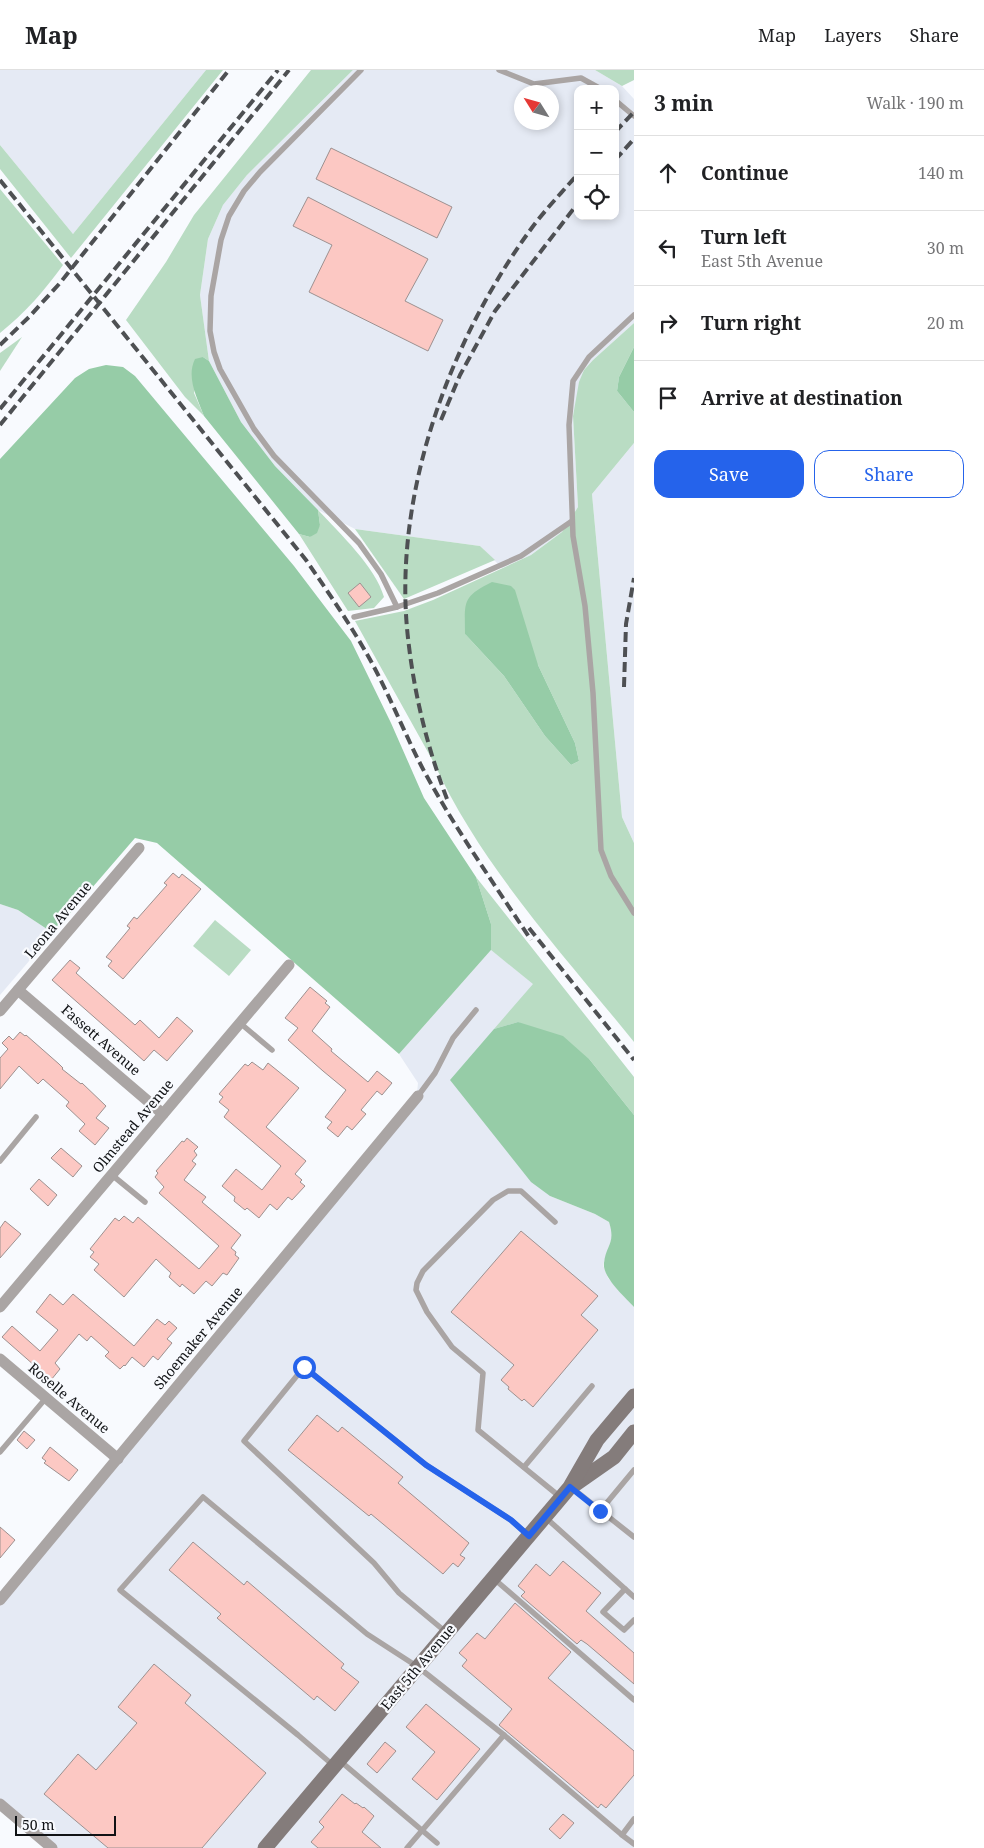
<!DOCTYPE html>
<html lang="en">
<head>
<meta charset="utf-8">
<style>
  :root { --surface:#fff; --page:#f6f6f6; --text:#202124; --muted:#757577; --line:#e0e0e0; --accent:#2563eb }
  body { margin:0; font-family:"Noto Serif",serif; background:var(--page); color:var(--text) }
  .controls { position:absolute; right:15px; top:15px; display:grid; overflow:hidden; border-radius:10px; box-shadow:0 2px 8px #0003 }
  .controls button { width:45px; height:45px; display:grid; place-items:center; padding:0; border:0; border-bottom:1px solid var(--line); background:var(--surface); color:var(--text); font:25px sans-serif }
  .compass { position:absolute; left:514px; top:15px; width:45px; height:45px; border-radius:50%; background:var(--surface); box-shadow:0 2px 8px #0003; rotate:307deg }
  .scale { position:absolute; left:15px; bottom:12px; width:101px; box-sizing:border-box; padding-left:5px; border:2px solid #111316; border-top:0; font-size:14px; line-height:18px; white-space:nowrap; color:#111316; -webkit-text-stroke:4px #f8fafe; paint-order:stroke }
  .stop { position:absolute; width:15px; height:15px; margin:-11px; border:4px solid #2563eb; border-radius:50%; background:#fff }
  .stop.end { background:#2563eb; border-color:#fff; box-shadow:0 1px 5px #0008 }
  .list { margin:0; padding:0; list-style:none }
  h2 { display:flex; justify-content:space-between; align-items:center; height:65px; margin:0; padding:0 20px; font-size:21px }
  h2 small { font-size:16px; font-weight:400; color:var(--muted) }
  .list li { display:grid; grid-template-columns:32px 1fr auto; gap:15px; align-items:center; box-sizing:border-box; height:75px; padding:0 20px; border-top:1px solid var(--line) }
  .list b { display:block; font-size:19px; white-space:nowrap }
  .list p { margin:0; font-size:16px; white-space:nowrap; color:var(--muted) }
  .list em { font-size:16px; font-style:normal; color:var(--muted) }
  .actions { display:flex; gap:10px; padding:15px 20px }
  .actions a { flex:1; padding:11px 0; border:1px solid var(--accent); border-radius:15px; text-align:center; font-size:18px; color:var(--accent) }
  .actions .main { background:var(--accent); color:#fff }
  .icon { flex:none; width:28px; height:28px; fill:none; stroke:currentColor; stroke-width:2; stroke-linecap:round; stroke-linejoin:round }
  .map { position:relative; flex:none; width:634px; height:1778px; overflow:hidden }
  header { display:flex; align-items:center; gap:30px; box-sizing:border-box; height:70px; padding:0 25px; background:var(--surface); border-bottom:1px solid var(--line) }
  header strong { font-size:24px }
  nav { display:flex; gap:28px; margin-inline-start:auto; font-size:18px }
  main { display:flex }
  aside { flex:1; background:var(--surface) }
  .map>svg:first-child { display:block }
</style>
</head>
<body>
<header>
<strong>Map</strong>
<nav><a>Map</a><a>Layers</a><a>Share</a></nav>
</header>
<main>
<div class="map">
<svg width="634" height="1778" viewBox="0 0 634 1778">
  <rect width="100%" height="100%" fill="#f8fafe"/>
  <!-- built -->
  <g fill="#e5eaf4" fill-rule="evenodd">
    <polygon points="0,0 206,0 73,164 0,75"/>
    <path d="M353 0H595L622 16 634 29V253L593 290 584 300 573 346 578 437 562 462 531 485 502 498 480 476 355 459 318 440 275 396 241 352 209 291 200 225 208 169 223 135 247 105ZM578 19H615V146H578ZM522 22H552V52H522Z"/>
    <polygon points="634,373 634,773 622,747 592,424"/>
    <polygon points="0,834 18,840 53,863 0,925"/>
    <polygon points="491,880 534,914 550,1126 595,1144 609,1152 613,1165 603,1195 608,1208 634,1237 634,1778 47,1778 0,1737 0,1522 416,1033 418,1013 399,984"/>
  </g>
  <!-- green -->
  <g fill="#b9dcc3" fill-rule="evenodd">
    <polygon points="206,0 223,0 71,188 0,99 0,75 73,164"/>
    <polygon points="311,0 353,0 247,105 223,135 208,169 200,225 209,291 203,287 194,323 204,346 185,327 126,250 166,192 194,145"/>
    <polygon points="595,0 634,0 634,10 622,16"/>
    <path d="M0 119 63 195C45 220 25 243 0 263Z"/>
    <path d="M634 253V277L619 307 617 321 634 342V373L592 424 622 747 634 773V972C564 885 481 796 434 693L355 551 404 541 433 530 531 485 562 462 578 437 573 346 579 312 584 300 593 290ZM465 564 538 595 575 673 579 691 571 695 545 666 504 606Z"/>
    <polygon points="22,267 0,301 0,283"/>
    <path d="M318 440C340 464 375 496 384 527L374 538 348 541 299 464 310 467 320 455Z"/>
    <polygon points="355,459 480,476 495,490 404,529"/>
    <polygon points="476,807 634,1007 634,1045 590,990 518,952 494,959 533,914 491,880 491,854"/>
    <polygon points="215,850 251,880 229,906 193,876"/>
  </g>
  <!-- forest -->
  <g fill="#96cca7">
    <polygon points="634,277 634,342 617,321 619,307"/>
    <path d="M203 287 209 291 241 352 275 396 318 440 320 455 317 463 310 467 299 464 204 346C197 328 186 307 195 289Z"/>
    <polygon points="106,295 123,297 135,306 294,496 351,571 391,653 424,728 476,807 491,854 491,880 399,984 157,773 135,768 53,863 18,840 0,834 0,389 75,308 89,299"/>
    <path d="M492 512 511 516 515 520 538 595 575 673 579 691 571 695 545 666 504 606 465 564C465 533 461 527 492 512Z"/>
    <path d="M518 952 563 966 590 990 634 1045V1237C625 1227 602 1207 604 1193 606 1174 616 1174 609 1152L595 1144 550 1126 531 1112 450 1010 494 959Z"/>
  </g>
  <!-- building -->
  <g fill="#fcc8c3" stroke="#9d9190">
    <polygon points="331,78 452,137 437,168 316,109"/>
    <polygon points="308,127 428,189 405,231 443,250 428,281 309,222 332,175 293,156"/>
    <polygon points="360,513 371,527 359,537 348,523"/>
    <polygon points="173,803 179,808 182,804 201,819 123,909 108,896 112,891 106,887 130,858 127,856 134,847 137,849 167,815 164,813"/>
    <polygon points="70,890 80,898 76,903 135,955 140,950 159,968 177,947 193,961 167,991 154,980 144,991 52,910"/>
    <polygon points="310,917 327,931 325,933 330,937 312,961 332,979 331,981 368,1012 377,1001 392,1013 382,1025 377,1021 361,1040 366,1044 352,1060 347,1056 338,1067 327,1058 332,1052 325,1047 346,1020 323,1001 288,970 298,958 285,948"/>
    <polygon points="20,962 25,966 26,965 59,994 63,998 62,999 81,1014 82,1013 106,1036 96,1048 109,1058 95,1075 79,1061 85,1054 66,1036 69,1032 43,1009 38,1014 19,996 0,1019 0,988 8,979 2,973 9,966 13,970"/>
    <polygon points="252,992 263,1000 268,993 299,1018 266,1057 306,1091 295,1104 302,1110 300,1112 305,1116 292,1130 288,1127 277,1140 270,1134 259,1148 247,1138 245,1140 234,1131 235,1127 222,1116 236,1099 262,1120 281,1096 224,1047 229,1040 219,1032 223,1027 219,1024 245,994 248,996"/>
    <polygon points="187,1068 198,1077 194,1081 197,1085 192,1091 196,1094 184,1110 206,1127 202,1132 241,1165 231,1178 236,1182 235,1185 239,1188 227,1205 223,1203 212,1216 206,1211 194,1224 182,1214 180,1217 169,1207 171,1203 156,1189 124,1227 94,1200 99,1194 90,1187 94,1182 90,1179 115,1148 119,1151 124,1146 133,1153 138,1147 199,1199 219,1176 159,1123 164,1117 155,1107 158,1103 156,1101 182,1071 184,1072"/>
    <polygon points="61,1078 82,1096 73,1107 51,1088"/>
    <polygon points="39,1109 57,1125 48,1136 30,1119"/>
    <polygon points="5,1151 21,1164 0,1188 0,1158"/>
    <polygon points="521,1161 598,1226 581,1245 598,1260 533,1337 524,1329 522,1331 508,1319 509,1317 501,1310 514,1295 451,1242"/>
    <polygon points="50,1224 63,1235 73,1224 134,1276 157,1249 165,1255 169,1251 177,1258 167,1269 172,1273 158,1290 153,1286 144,1297 132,1287 125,1296 124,1295 120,1299 105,1286 109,1282 91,1266 87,1271 79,1264 55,1293 60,1299 51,1310 2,1267 12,1256 40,1281 58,1260 36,1242"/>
    <polygon points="317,1345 338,1362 342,1357 403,1407 398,1413 469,1473 460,1485 465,1488 458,1497 453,1493 443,1504 371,1444 369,1446 288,1380"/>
    <polygon points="24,1361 35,1370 27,1379 17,1370"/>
    <polygon points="50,1377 78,1400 69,1411 44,1393 46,1391 42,1388"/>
    <polygon points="0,1457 15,1470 0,1488"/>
    <polygon points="193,1472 244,1515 247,1511 344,1594 341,1598 359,1612 335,1641 317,1626 314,1630 249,1575 217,1548 221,1544 169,1500"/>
    <polygon points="563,1491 601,1523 586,1541 634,1583 634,1614 587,1574 581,1570 577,1574 521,1526 525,1522 518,1516 536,1494 550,1506"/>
    <polygon points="515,1533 571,1582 548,1608 634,1681 634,1705 606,1738 601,1734 598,1738 499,1655 512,1639 462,1596 467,1590 459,1583 477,1563 485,1569"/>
    <polygon points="154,1594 191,1625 185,1633 266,1703 202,1778 108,1778 44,1724 78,1684 96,1700 118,1675 137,1653 118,1637"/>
    <polygon points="426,1634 480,1679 437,1730 412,1709 435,1682 406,1657"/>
    <polygon points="385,1672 396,1681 377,1703 367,1694"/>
    <polygon points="342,1724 355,1734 356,1733 363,1738 364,1737 374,1746 362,1762 381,1778 318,1778 311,1772 324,1757 319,1752"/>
    <polygon points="563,1744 574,1753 560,1769 549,1759"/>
  </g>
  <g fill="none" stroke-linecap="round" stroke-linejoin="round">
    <!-- lane -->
    <g stroke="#aaa5a4" stroke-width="5.5">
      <polyline points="361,0 260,102 244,121 229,146 221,170 211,226 210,261 214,282 220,299 254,359 274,386 359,473 381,504 397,537"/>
      <polyline points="499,0 534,14 581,8 601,19"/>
      <polyline points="615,30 634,46"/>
      <polyline points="634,245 589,287 573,311 569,355 573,466 585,536 593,623 601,780 611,806 634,843"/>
      <polyline points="354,547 397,537 438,523 521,486 572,451"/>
      <polyline points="240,953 272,980"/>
      <polyline points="418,1026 435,1003 453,968 476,940"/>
      <polyline points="0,1091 36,1047"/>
      <polyline points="112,1105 145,1132"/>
      <polyline points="555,1152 521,1121 508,1121 493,1130 423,1201 417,1213 416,1220 427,1242 452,1277 483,1303 478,1360 559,1426"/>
      <polyline points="0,1382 46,1328"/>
      <polyline points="524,1397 592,1316"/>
      <polyline points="572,1418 634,1467"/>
      <polyline points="600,1441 634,1400"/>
      <polyline points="545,1447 634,1527"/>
      <polyline points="493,1508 634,1630"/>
      <polyline points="625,1519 603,1542 624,1560 634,1550"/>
      <polyline points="447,1563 399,1523 374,1493 244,1371 304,1297 426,1395 511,1450 528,1465"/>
      <polyline points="504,1665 622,1765 634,1749"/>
      <polyline points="339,1690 437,1773"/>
      <polyline points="334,1696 298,1665 120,1520 203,1427 367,1564 418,1597 504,1665 407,1778"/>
      <polyline points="622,1765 634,1774"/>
    </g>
    <!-- street -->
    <g stroke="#aaa5a4" stroke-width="11">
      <polyline points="18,920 163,1044"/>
      <polyline points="0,941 139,778"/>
      <polyline points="0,1237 289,895"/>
      <polyline points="0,1289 118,1389"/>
      <polyline points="0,1530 418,1026"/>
      <polyline points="0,1734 52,1778"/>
    </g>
    <!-- secondary -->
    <g stroke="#847c7b" stroke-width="15">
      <polyline points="574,1415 614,1387 634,1362"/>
      <polyline points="265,1778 570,1417 597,1370 634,1326"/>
    </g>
    <!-- rail -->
    <g stroke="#4e5053" stroke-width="4" stroke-dasharray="10 5" stroke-linecap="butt">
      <polyline points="615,62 634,42"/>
      <polyline points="615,90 634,69"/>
      <path d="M0 110 306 490C326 519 346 548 364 579 387 618 403 661 424 701 456 760 495 815 531 870"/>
      <polyline points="0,275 29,247 60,213 229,0"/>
      <polyline points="0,339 278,0"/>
      <polyline points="441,350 460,305 495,241 578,133"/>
      <polyline points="0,355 289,0"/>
      <polyline points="624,617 626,554 634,508"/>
      <path d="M447 729C427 677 414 623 408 568 392 427 449 271 531 159 545 140 562 122 578 104"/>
      <polyline points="529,858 634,990"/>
    </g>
  </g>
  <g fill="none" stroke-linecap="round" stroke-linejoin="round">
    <!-- route -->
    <polyline stroke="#2563eb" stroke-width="6" points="304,1297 426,1395 511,1450 529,1466 570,1417 600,1441"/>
  </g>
  <g text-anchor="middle" stroke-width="4.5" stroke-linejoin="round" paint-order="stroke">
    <!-- street labels -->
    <g font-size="14" fill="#111316" stroke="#f8fafe">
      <text transform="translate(58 850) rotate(-50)" y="5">Leona Avenue</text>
      <text transform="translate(101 970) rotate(41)" y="5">Fassett Avenue</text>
      <text transform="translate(133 1056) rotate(-50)" y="5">Olmstead Avenue</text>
      <text transform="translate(198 1268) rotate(-50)" y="5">Shoemaker Avenue</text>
      <text transform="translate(69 1328) rotate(40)" y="5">Roselle Avenue</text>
      <text transform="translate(418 1597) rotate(-50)" y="5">East 5th Avenue</text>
    </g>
  </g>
</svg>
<div class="controls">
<button>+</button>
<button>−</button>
<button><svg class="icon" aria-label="locate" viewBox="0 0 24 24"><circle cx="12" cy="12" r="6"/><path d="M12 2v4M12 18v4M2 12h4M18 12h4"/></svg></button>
</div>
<svg class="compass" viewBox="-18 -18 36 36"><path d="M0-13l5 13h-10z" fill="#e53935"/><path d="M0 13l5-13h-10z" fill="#757577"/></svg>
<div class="scale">50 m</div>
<div class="stop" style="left:304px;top:1297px"></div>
<div class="stop end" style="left:600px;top:1441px"></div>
</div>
<aside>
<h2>3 min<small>Walk · 190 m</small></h2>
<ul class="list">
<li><svg class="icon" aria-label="ahead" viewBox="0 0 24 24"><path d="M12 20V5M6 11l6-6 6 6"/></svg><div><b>Continue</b></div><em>140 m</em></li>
<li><svg class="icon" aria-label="left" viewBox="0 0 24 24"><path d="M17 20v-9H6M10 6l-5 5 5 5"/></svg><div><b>Turn left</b><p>East 5th Avenue</p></div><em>30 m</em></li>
<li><svg class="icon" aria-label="right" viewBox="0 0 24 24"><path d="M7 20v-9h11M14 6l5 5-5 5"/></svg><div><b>Turn right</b></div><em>20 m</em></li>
<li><svg class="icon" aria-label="arrive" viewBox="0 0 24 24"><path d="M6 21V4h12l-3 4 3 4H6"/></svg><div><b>Arrive at destination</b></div></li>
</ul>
<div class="actions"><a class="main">Save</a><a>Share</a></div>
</aside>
</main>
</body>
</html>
